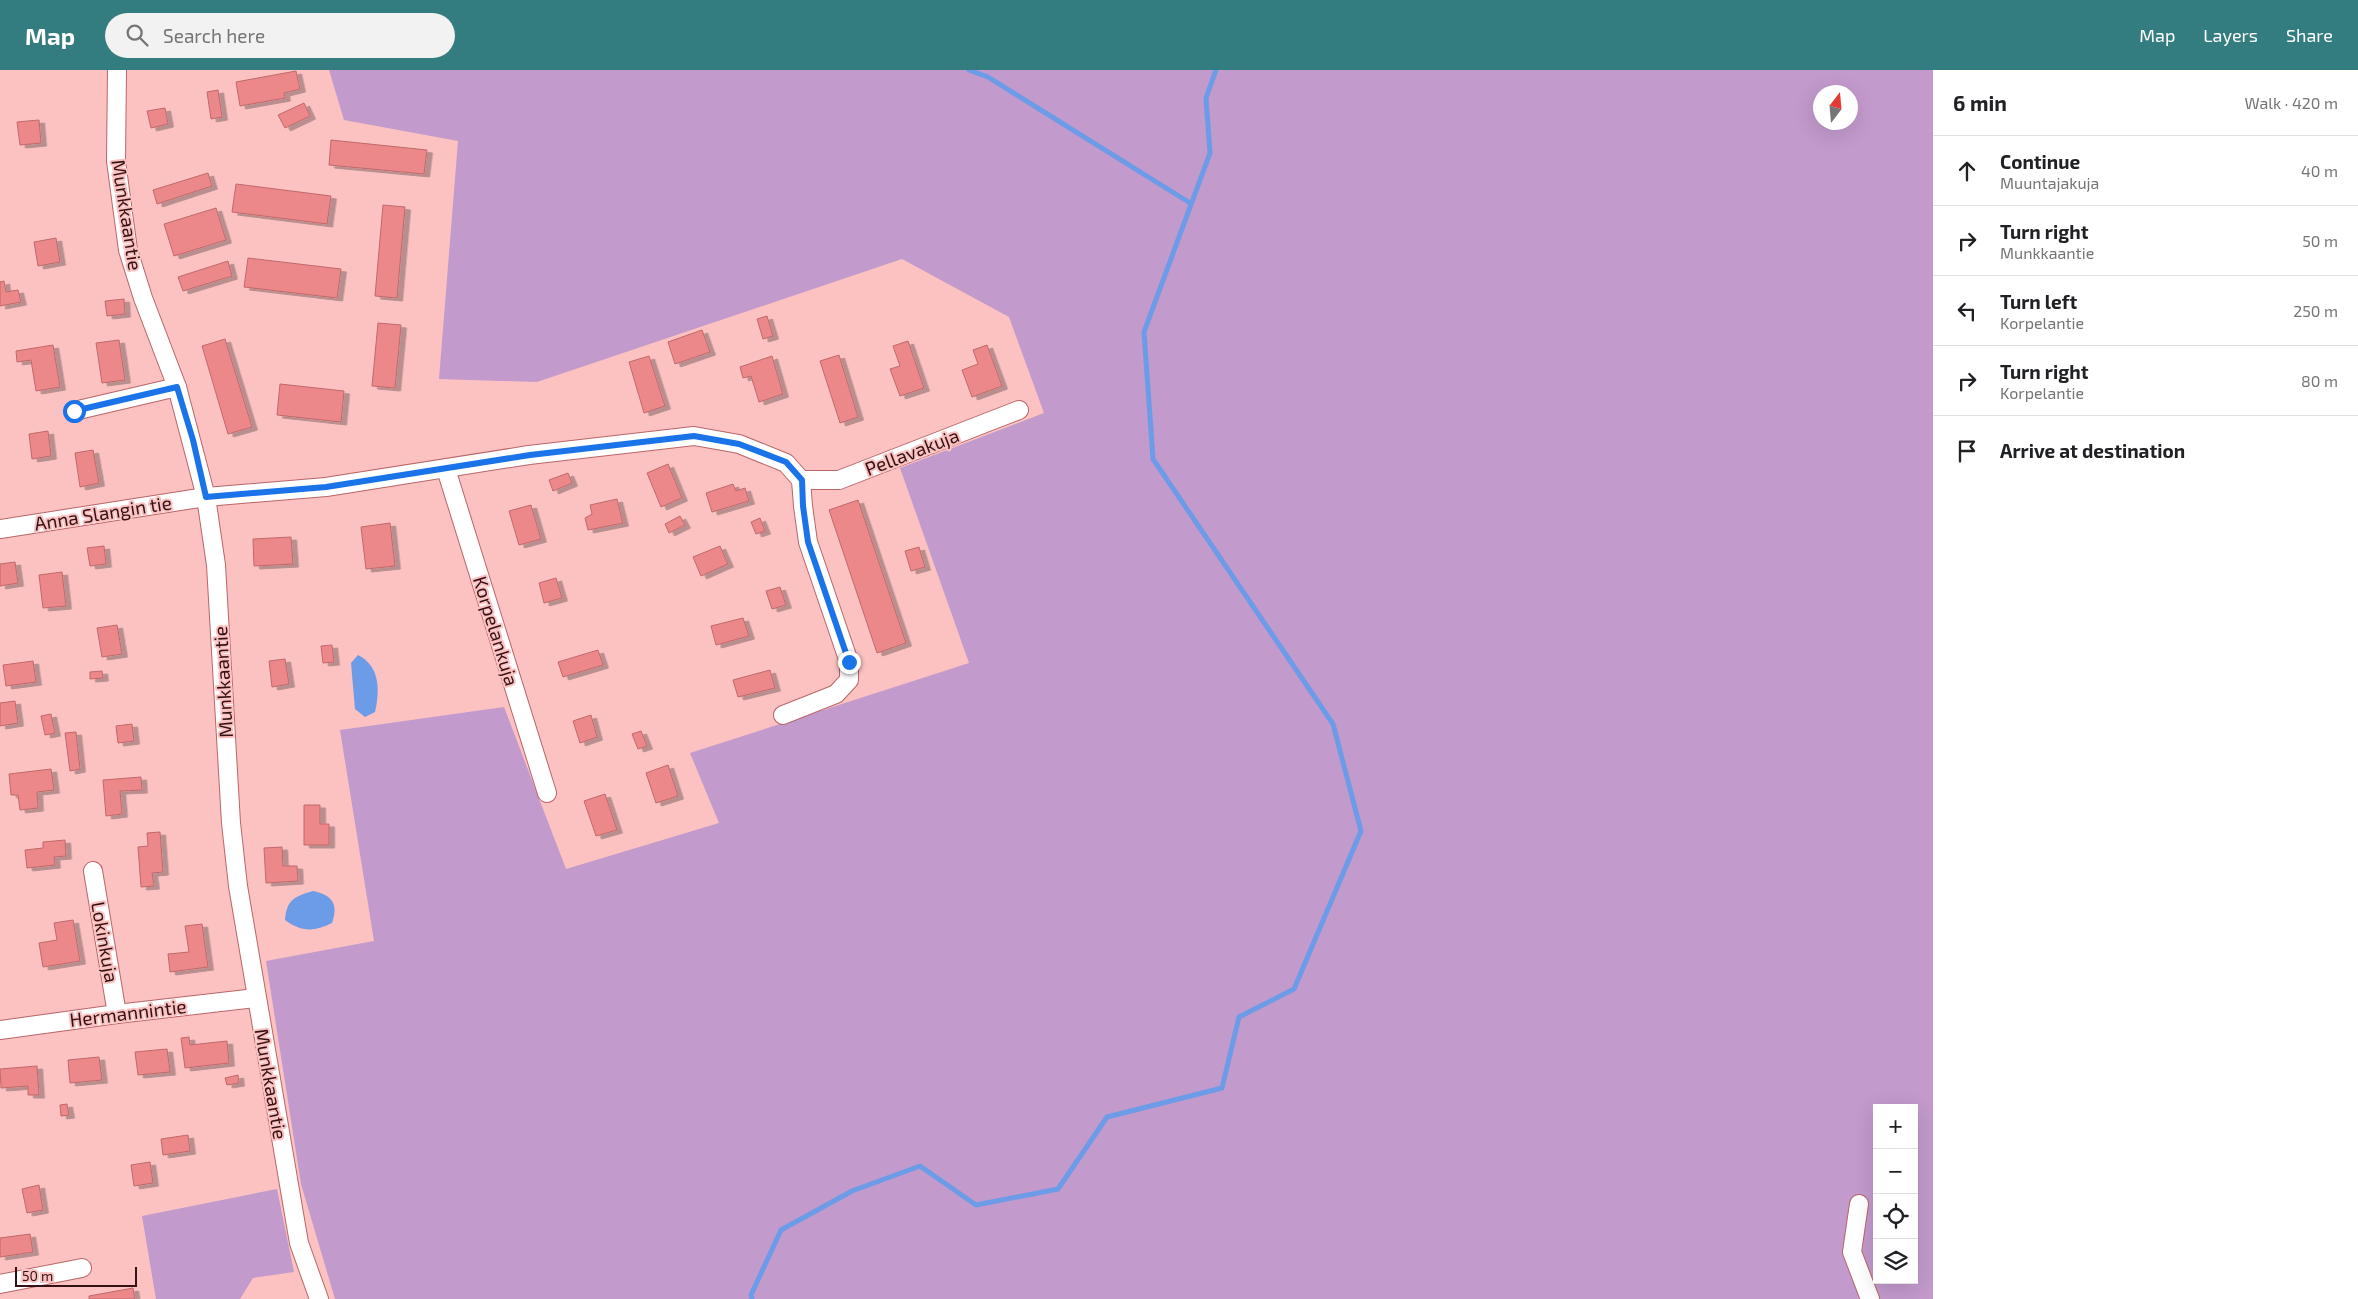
<!DOCTYPE html>
<html lang="en">
<head>
<meta charset="utf-8">
<style>
  :root { --surface:#fff; --page:#f2f2f2; --text:#202124; --muted:#757577; --line:#e0e0e0; --accent:#337c80 }
  body { margin:0; font-family:"Exo 2",sans-serif; background:var(--page); color:var(--text) }
  .controls { position:absolute; right:15px; bottom:15px; display:grid; overflow:hidden; border-radius:0px; box-shadow:0 5px 20px #0002 }
  .controls button { width:45px; height:45px; display:grid; place-items:center; padding:0; border:0; border-bottom:1px solid var(--line); background:var(--surface); color:var(--text); font:25px sans-serif }
  .compass { position:absolute; left:1813px; top:15px; width:45px; height:45px; border-radius:50%; background:var(--surface); box-shadow:0 5px 20px #0002; rotate:16deg }
  .scale { position:absolute; left:15px; bottom:12px; width:122px; box-sizing:border-box; padding-left:5px; border:2px solid #341214; border-top:0; font-size:14px; line-height:18px; white-space:nowrap; color:#341214; -webkit-text-stroke:4px #fbc2c1; paint-order:stroke }
  .stop { position:absolute; width:15px; height:15px; margin:-11px; border:4px solid #1a73e8; border-radius:50%; background:#fff }
  .stop.end { background:#1a73e8; border-color:#fff; box-shadow:0 1px 5px #0008 }
  .list { margin:0; padding:0; list-style:none }
  h2 { display:flex; justify-content:space-between; align-items:center; height:65px; margin:0; padding:0 20px; font-size:21px }
  h2 small { font-size:16px; font-weight:400; color:var(--muted) }
  .list li { display:grid; grid-template-columns:32px 1fr auto; gap:15px; align-items:center; box-sizing:border-box; height:70px; padding:0 20px; border-top:1px solid var(--line) }
  .list b { display:block; font-size:19px; white-space:nowrap }
  .list p { margin:0; font-size:16px; white-space:nowrap; color:var(--muted) }
  .list em { font-size:16px; font-style:normal; color:var(--muted) }
  .icon { flex:none; width:28px; height:28px; fill:none; stroke:currentColor; stroke-width:2; stroke-linecap:round; stroke-linejoin:round }
  .map { position:relative; flex:none; width:1933px; height:1229px; overflow:hidden }
  header { display:flex; align-items:center; gap:30px; box-sizing:border-box; height:70px; padding:0 25px; background:var(--accent); color:#fff }
  header strong { font-size:24px }
  nav { display:flex; gap:28px; margin-inline-start:auto; font-size:18px }
  .search { width:350px; height:45px; background:var(--page); display:flex; align-items:center; gap:12px; box-sizing:border-box; padding:0 18px; border-radius:28px; color:var(--muted); font-size:19px }
  main { display:flex }
  aside { flex:1; background:var(--surface) }
  .map>svg:first-child { display:block }
</style>
</head>
<body>
<header>
<strong>Map</strong>
<div class="search"><svg class="icon" aria-label="search" viewBox="0 0 24 24"><circle cx="10" cy="10" r="6"/><path d="M15 15l6 6"/></svg>Search here</div>
<nav><a>Map</a><a>Layers</a><a>Share</a></nav>
</header>
<main>
<div class="map">
<svg width="1933" height="1229" viewBox="0 0 1933 1229">
  <defs>
    <filter id="shadow"><feDropShadow dx="5.5" dy="3" stdDeviation="0" flood-color="#0004"/></filter>
  </defs>
  <rect width="100%" height="100%" fill="#fbc2c1"/>
  <!-- green -->
  <g fill="#c29acc" fill-rule="evenodd">
    <path d="M329 0H1933V1229H335L301 1114 266 891 374 871 340 660 504 637 566 799 719 753 690 683 969 593 900 398 1044 343 1009 247 902 189 537 312 439 309 458 71 344 50ZM1820 22H1850V52H1820ZM1877 1038H1914V1210H1877Z"/>
    <polygon points="277,1119 294,1202 253,1208 240,1229 156,1229 142,1146"/>
  </g>
  <!-- water -->
  <g fill="#6c9be7">
    <path d="M358 585C380 596 380 620 375 642L365 647 355 639 351 593Z"/>
    <path d="M313 821C332 825 339 834 332 853 314 862 301 862 285 850 287 829 294 827 313 821Z"/>
  </g>
  <g fill="none" stroke-linecap="round" stroke-linejoin="round">
    <!-- stream -->
    <g stroke="#6c9be7" stroke-width="5">
      <polyline points="969,0 988,7 1190,133"/>
      <polyline points="752,1229 751,1225 781,1160 852,1121 920,1096 976,1135 1058,1119 1107,1047 1222,1018 1239,947 1294,919 1361,761 1333,654 1153,389 1144,262 1210,83 1206,28 1216,0"/>
    </g>
  </g>
  <!-- building -->
  <g fill="#ec8889" stroke="#bf696b" filter="url(#shadow)">
    <polygon points="296,1 300,19 284,23 285,28 240,36 236,12"/>
    <polygon points="218,20 222,47 211,49 207,22"/>
    <polygon points="304,33 310,46 285,58 278,45"/>
    <polygon points="165,38 168,54 151,58 147,41"/>
    <polygon points="39,50 41,73 20,75 17,52"/>
    <polygon points="331,70 427,80 424,104 329,95"/>
    <polygon points="208,103 212,116 157,134 153,120"/>
    <polygon points="236,114 331,126 327,154 232,142"/>
    <polygon points="383,135 405,137 397,228 375,226"/>
    <polygon points="216,138 226,170 174,186 164,154"/>
    <polygon points="56,168 60,192 38,196 34,172"/>
    <polygon points="248,188 341,199 337,228 244,217"/>
    <polygon points="228,191 232,206 183,221 178,207"/>
    <polygon points="4,211 6,222 18,220 21,232 0,236 0,212"/>
    <polygon points="124,229 125,244 107,246 105,231"/>
    <polygon points="767,246 773,266 763,269 757,249"/>
    <polygon points="378,253 401,255 395,318 372,316"/>
    <polygon points="702,260 710,282 675,294 668,272"/>
    <polygon points="225,269 252,357 228,364 202,276"/>
    <polygon points="119,270 125,310 102,313 96,273"/>
    <polygon points="908,271 924,318 900,326 890,299 900,296 893,276"/>
    <polygon points="53,275 60,317 36,321 31,290 17,292 16,281"/>
    <polygon points="987,275 1002,316 972,327 962,300 978,294 973,280"/>
    <polygon points="839,285 858,347 840,353 820,291"/>
    <polygon points="649,286 665,336 644,343 629,292"/>
    <polygon points="772,286 783,324 759,332 751,306 743,308 740,297"/>
    <polygon points="280,314 344,321 341,352 277,345"/>
    <polygon points="48,361 51,386 32,389 29,364"/>
    <polygon points="93,380 99,413 80,417 75,383"/>
    <polygon points="668,394 682,428 661,437 647,403"/>
    <polygon points="568,403 572,413 553,421 549,410"/>
    <polygon points="733,414 736,421 745,418 749,431 712,442 706,423"/>
    <polygon points="617,429 623,453 588,460 585,448 592,444 590,435"/>
    <polygon points="858,430 906,573 877,583 829,440"/>
    <polygon points="531,435 541,469 519,475 509,441"/>
    <polygon points="680,446 685,455 669,463 665,454"/>
    <polygon points="760,448 765,461 756,464 751,452"/>
    <polygon points="390,453 395,496 366,499 361,457"/>
    <polygon points="291,467 293,494 254,496 253,469"/>
    <polygon points="104,476 106,494 90,496 87,478"/>
    <polygon points="720,476 728,494 701,506 693,487"/>
    <polygon points="919,477 925,497 911,501 905,481"/>
    <polygon points="15,492 18,513 0,516 0,494"/>
    <polygon points="62,502 66,536 43,538 39,505"/>
    <polygon points="556,508 562,528 544,533 539,513"/>
    <polygon points="780,517 786,535 772,539 766,521"/>
    <polygon points="743,548 749,566 716,575 711,556"/>
    <polygon points="117,555 122,584 102,587 97,558"/>
    <polygon points="332,575 334,592 323,593 321,576"/>
    <polygon points="598,580 603,595 563,607 558,592"/>
    <polygon points="285,589 289,614 272,617 269,591"/>
    <polygon points="33,591 36,612 6,616 3,595"/>
    <polygon points="770,600 775,618 738,627 733,610"/>
    <polygon points="102,601 103,608 90,609 90,602"/>
    <polygon points="15,631 18,653 0,656 0,633"/>
    <polygon points="51,644 55,663 45,665 41,646"/>
    <polygon points="591,645 597,667 580,673 573,651"/>
    <polygon points="132,654 134,671 118,673 116,656"/>
    <polygon points="641,661 647,676 638,679 632,664"/>
    <polygon points="76,662 80,699 70,701 65,663"/>
    <polygon points="668,695 678,726 656,733 646,703"/>
    <polygon points="51,699 54,720 37,722 38,738 20,740 18,725 11,725 9,704"/>
    <polygon points="141,707 142,720 120,721 122,744 106,746 103,710"/>
    <polygon points="605,724 617,760 596,766 584,731"/>
    <polygon points="304,735 320,735 320,754 329,754 329,775 304,775"/>
    <polygon points="160,762 163,802 152,803 154,816 141,817 138,777 148,776 147,763"/>
    <polygon points="65,770 66,786 54,787 55,795 27,798 25,780 43,778 43,772"/>
    <polygon points="282,777 283,796 297,796 298,811 266,813 264,778"/>
    <polygon points="73,850 80,891 43,897 39,873 57,870 54,853"/>
    <polygon points="202,854 208,897 170,902 168,884 189,882 185,856"/>
    <polygon points="189,967 190,975 227,971 229,993 185,998 181,968"/>
    <polygon points="167,979 170,1002 138,1005 135,982"/>
    <polygon points="99,987 102,1010 70,1013 68,990"/>
    <polygon points="37,996 39,1025 28,1025 28,1016 1,1018 0,999"/>
    <polygon points="238,1005 239,1013 227,1015 225,1008"/>
    <polygon points="67,1034 69,1045 61,1046 60,1035"/>
    <polygon points="188,1065 190,1081 163,1085 161,1069"/>
    <polygon points="150,1092 153,1113 134,1116 131,1095"/>
    <polygon points="39,1115 43,1140 27,1143 22,1119"/>
    <polygon points="30,1164 33,1182 0,1187 0,1168"/>
    <polygon points="133,1218 135,1229 89,1229 89,1226"/>
  </g>
  <g fill="none" stroke-linecap="round" stroke-linejoin="round">
    <defs>
      <g id="minor">
        <polyline points="117,0 116,91 128,180 143,228 177,317 206,427 216,495 231,753 238,816 299,1173 319,1229"/>
        <polyline points="74,341 177,317"/>
        <polyline points="446,399 547,723"/>
        <polyline points="801,410 839,410 1019,340"/>
        <polyline points="0,459 206,427 326,417 529,385 694,366 739,374 786,393 801,410 803,436 808,472 849,592 849,610 836,624 783,645"/>
        <polyline points="93,801 117,944"/>
        <polyline points="0,960 117,944 256,928"/>
        <polyline points="1859,1134 1852,1182 1870,1229"/>
        <polyline points="0,1214 82,1198"/>
      </g>
    </defs>
    <!-- minor casing -->
    <use href="#minor" stroke="#ba6567" stroke-width="20"/>
    <!-- minor -->
    <use href="#minor" stroke="#fff" stroke-width="18"/>
  </g>
  <g fill="none" stroke-linecap="round" stroke-linejoin="round">
    <!-- route -->
    <polyline stroke="#1a73e8" stroke-width="6" points="74,341 177,317 193,370 206,427 326,417 530,385 694,366 739,374 786,392 802,410 803,436 808,472 849,592"/>
  </g>
  <g text-anchor="middle" stroke-width="4" stroke-linejoin="round" paint-order="stroke">
    <!-- street labels -->
    <g font-size="19" fill="#341214" stroke="#fbc2c1">
      <text transform="translate(127 145) rotate(81)" y="7">Munkkaantie</text>
      <text transform="translate(912 382) rotate(-21)" y="7">Pellavakuja</text>
      <text transform="translate(103 443) rotate(-9)" y="7">Anna Slangin tie</text>
      <text transform="translate(496 561) rotate(73)" y="7">Korpelankuja</text>
      <text transform="translate(223 612) rotate(-93)" y="7">Munkkaantie</text>
      <text transform="translate(105 872) rotate(80)" y="7">Lokinkuja</text>
      <text transform="translate(128 943) rotate(-7)" y="7">Hermannintie</text>
      <text transform="translate(271 1014) rotate(80)" y="7">Munkkaantie</text>
    </g>
  </g>
</svg>
<div class="controls">
<button>+</button>
<button>−</button>
<button><svg class="icon" aria-label="locate" viewBox="0 0 24 24"><circle cx="12" cy="12" r="6"/><path d="M12 2v4M12 18v4M2 12h4M18 12h4"/></svg></button>
<button><svg class="icon" aria-label="layers" viewBox="0 0 24 24"><path d="M12 4l9 5-9 5-9-5zM3 14l9 5 9-5"/></svg></button>
</div>
<svg class="compass" viewBox="-18 -18 36 36"><path d="M0-13l5 13h-10z" fill="#e53935"/><path d="M0 13l5-13h-10z" fill="#757577"/></svg>
<div class="scale">50 m</div>
<div class="stop" style="left:74px;top:341px"></div>
<div class="stop end" style="left:849px;top:592px"></div>
</div>
<aside>
<h2>6 min<small>Walk · 420 m</small></h2>
<ul class="list">
<li><svg class="icon" aria-label="ahead" viewBox="0 0 24 24"><path d="M12 20V5M6 11l6-6 6 6"/></svg><div><b>Continue</b><p>Muuntajakuja</p></div><em>40 m</em></li>
<li><svg class="icon" aria-label="right" viewBox="0 0 24 24"><path d="M7 20v-9h11M14 6l5 5-5 5"/></svg><div><b>Turn right</b><p>Munkkaantie</p></div><em>50 m</em></li>
<li><svg class="icon" aria-label="left" viewBox="0 0 24 24"><path d="M17 20v-9H6M10 6l-5 5 5 5"/></svg><div><b>Turn left</b><p>Korpelantie</p></div><em>250 m</em></li>
<li><svg class="icon" aria-label="right" viewBox="0 0 24 24"><path d="M7 20v-9h11M14 6l5 5-5 5"/></svg><div><b>Turn right</b><p>Korpelantie</p></div><em>80 m</em></li>
<li><svg class="icon" aria-label="arrive" viewBox="0 0 24 24"><path d="M6 21V4h12l-3 4 3 4H6"/></svg><div><b>Arrive at destination</b></div></li>
</ul>
</aside>
</main>
</body>
</html>
